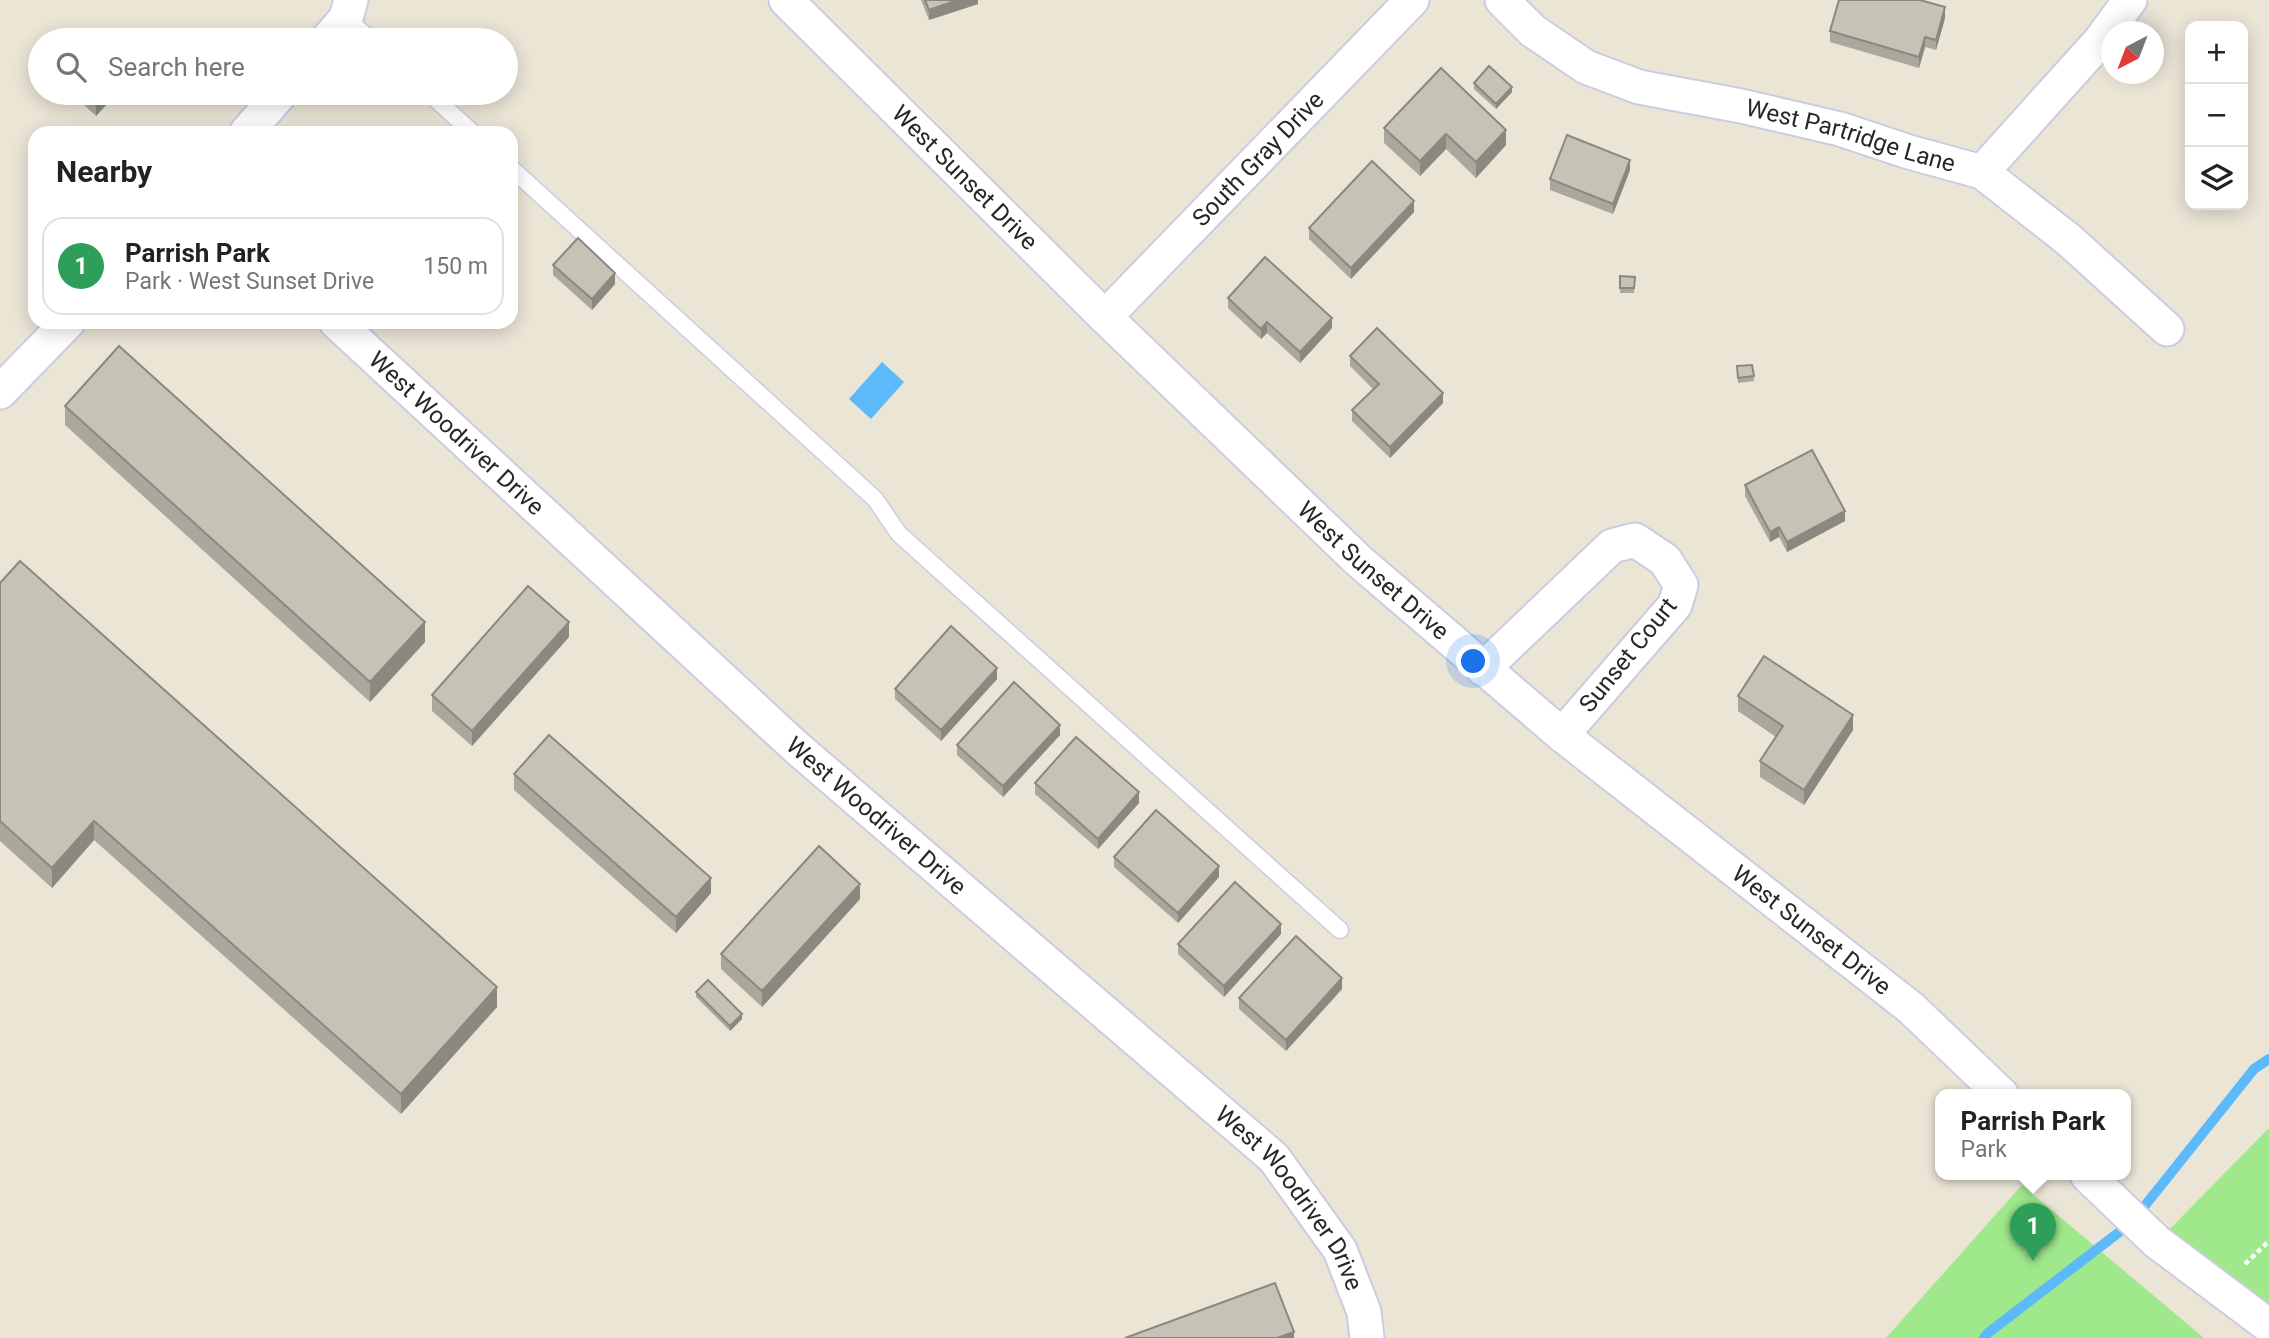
<!DOCTYPE html>
<html lang="en">
<head>
<meta charset="utf-8">
<style>
  :root { --surface:#fff; --page:#f2f2f2; --text:#222; --muted:#767676; --line:#e0e0e0; --accent:#1a73e8 }
  body { margin:0; font-family:Roboto,sans-serif; background:var(--page); color:var(--text) }
  .controls { position:absolute; right:21px; top:21px; display:grid; overflow:hidden; border-radius:14px; box-shadow:0 4px 18px #0003 }
  .controls button { width:63px; height:63px; display:grid; place-items:center; padding:0; border:0; border-bottom:2px solid var(--line); background:var(--surface); color:var(--text); font:35px sans-serif }
  .compass { position:absolute; left:2101px; top:21px; width:63px; height:63px; border-radius:50%; background:var(--surface); box-shadow:0 4px 18px #0003; rotate:222deg }
  .you { position:absolute; left:1474px; top:662px; width:24px; height:24px; margin:-18px; border:5px solid #fff; border-radius:50%; background:#1a73e8; box-shadow:0 0 0 10px #1a73e833 }
  .badge { display:grid; place-items:center; width:46px; height:46px; border-radius:50%; background:var(--accent); color:#fff; font-size:23px; font-weight:700 }
  .pin { position:absolute; translate:-50% -58px; filter:drop-shadow(0 2px 4px #0008) }
  .pin::after { content:''; position:absolute; top:37px; width:24px; height:21px; background:inherit; clip-path:polygon(0 0,100% 0,50% 100%) }
  .popup { position:absolute; left:1935px; top:1089px; width:196px; height:91px; box-sizing:border-box; display:grid; place-content:center; border-radius:14px; background:var(--surface); filter:drop-shadow(0 2px 5px #0005); font-size:23px; white-space:nowrap; color:var(--muted) }
  .popup b { font-size:26px; color:var(--text) }
  .popup::after { content:''; position:absolute; left:50%; top:100%; margin-left:-14px; border:14px solid transparent; border-top-color:var(--surface) }
  .list { margin:0; padding:0; list-style:none }
  h2 { display:flex; justify-content:space-between; align-items:center; height:91px; margin:0; padding:0 28px; font-size:30px }
  h2 small { font-size:23px; font-weight:400; color:var(--muted) }
  .list li { display:grid; grid-template-columns:46px 1fr auto; gap:21px; align-items:center; box-sizing:border-box; height:98px; margin:0 14px 14px; padding:0 14px; border:2px solid var(--line); border-radius:21px }
  .list b { display:block; font-size:26px; white-space:nowrap }
  .list p { margin:0; font-size:23px; white-space:nowrap; color:var(--muted) }
  .list em { font-size:23px; font-style:normal; color:var(--muted) }
  .icon { flex:none; width:38px; height:38px; fill:none; stroke:currentColor; stroke-width:2; stroke-linecap:round; stroke-linejoin:round }
  .map { position:relative; flex:none; width:2269px; height:1338px; overflow:hidden }
  .search { position:absolute; background:var(--surface); box-shadow:0 4px 18px #0003; left:28px; top:28px; width:490px; height:77px; display:flex; align-items:center; gap:18px; box-sizing:border-box; padding:0 24px; border-radius:38px; color:var(--muted); font-size:26px }
  .panel { position:absolute; background:var(--surface); box-shadow:0 4px 18px #0003; left:28px; top:126px; width:490px; height:203px; border-radius:21px }
  .map>svg:first-child { display:block }
</style>
</head>
<body>
<div class="map">
<svg width="2269" height="1338" viewBox="0 0 2269 1338">
  <rect width="100%" height="100%" fill="#ebe5d6"/>
  <!-- green -->
  <g fill="#9fe88c">
    <polygon points="2269,1128 2269,1326 2157,1242"/>
    <polygon points="2022,1185 2204,1338 1886,1338"/>
  </g>
  <!-- water -->
  <polygon fill="#5dbafa" points="882,362 904,382 871,419 849,399"/>
  <g fill="none" stroke-linecap="round" stroke-linejoin="round">
    <!-- stream -->
    <polyline stroke="#5dbafa" stroke-width="10" points="1984,1338 1988,1333 2131,1223 2254,1069 2269,1059"/>
    <defs>
      <g id="lane">
        <polyline points="346,18 371,40"/>
        <polyline points="429,93 473,133"/>
        <polyline points="511,168 875,499 899,534 1340,930"/>
      </g>
      <g id="street">
        <path id="s1" d="M786 0 1105 317 1359 561 1562 735 1911 1008 2002 1095"/>
        <path id="s2" d="M1502 0 1533 31 1586 67 1639 87 1741 106 1840 129 1909 152 1982 172 2069 240 2167 329"/>
        <polyline points="327,40 346,18 351,0"/>
        <polyline points="246,133 281,93"/>
        <polyline points="1982,172 2100,41 2130,0"/>
        <path id="s3" d="M1105 317 1412 0"/>
        <path id="s4" d="M336 322 797 748 1274 1158 1340 1250 1364 1312 1367 1338"/>
        <polyline points="0,392 68,322"/>
        <polyline points="1483,669 1612,546 1635,540 1665,560 1681,585 1675,605 1562,735"/>
        <polyline points="2087,1175 2157,1242 2269,1326"/>
      </g>
    </defs>
    <!-- lane casing -->
    <use href="#lane" stroke="#cbcce2" stroke-width="19"/>
    <!-- street casing -->
    <use href="#street" stroke="#cbcce2" stroke-width="37"/>
    <!-- path -->
    <polyline stroke="#fff" stroke-width="4.5" stroke-dasharray="5 3.5" stroke-linecap="butt" points="2245,1264 2269,1241"/>
    <!-- lane -->
    <use href="#lane" stroke="#fff" stroke-width="16"/>
    <!-- street -->
    <use href="#street" stroke="#fff" stroke-width="33"/>
  </g>
  <!-- wall -->
  <g fill="#aaa79d">
    <polygon points="921,0 978,0 978,4 929,20"/>
    <polygon points="1945,18 1936,50 1925,47 1919,68 1830,42 1830,31"/>
    <polygon points="1474,83 1512,92 1496,109 1474,89"/>
    <polygon points="71,93 117,93 96,116"/>
    <polygon points="1384,128 1506,130 1506,145 1476,178 1446,149 1420,176 1384,143"/>
    <polygon points="1630,170 1613,214 1550,190 1550,179"/>
    <polygon points="1414,212 1351,279 1309,239 1309,228"/>
    <polygon points="553,265 615,284 592,310 553,275"/>
    <polygon points="1620,276 1635,277 1634,293 1620,293"/>
    <polygon points="1228,298 1332,328 1300,363 1267,333 1261,339 1228,308"/>
    <polygon points="1350,356 1443,403 1390,458 1352,421 1352,410 1373,389 1350,366"/>
    <polygon points="1737,366 1754,376 1754,381 1738,383"/>
    <polygon points="65,406 425,642 370,702 65,425"/>
    <polygon points="1745,485 1845,521 1787,552 1779,537 1770,542 1745,496"/>
    <polygon points="0,583 497,1007 401,1114 94,840 52,888 0,841"/>
    <polygon points="569,637 472,746 432,711 432,695"/>
    <polygon points="997,679 941,741 895,699 895,689"/>
    <polygon points="1738,696 1853,730 1804,805 1760,777 1760,761 1776,737 1738,711"/>
    <polygon points="1060,735 1003,797 957,755 957,745"/>
    <polygon points="514,774 711,893 676,933 514,790"/>
    <polygon points="1035,783 1139,803 1098,849 1035,794"/>
    <polygon points="1114,857 1219,877 1178,923 1114,867"/>
    <polygon points="860,899 762,1007 721,969 721,954"/>
    <polygon points="1281,934 1224,997 1178,954 1178,944"/>
    <polygon points="1342,989 1286,1051 1239,1009 1239,998"/>
    <polygon points="696,992 742,1019 730,1031 696,997"/>
  </g>
  <!-- shaded-wall -->
  <g fill="#8b887f">
    <polygon points="957,0 978,0 978,4 929,20 929,10"/>
    <polygon points="1945,7 1945,18 1936,50 1936,40"/>
    <polygon points="1925,37 1925,47 1919,68 1919,57"/>
    <polygon points="1512,87 1512,92 1496,109 1496,104"/>
    <polygon points="107,93 117,93 96,116 96,105"/>
    <polygon points="1506,130 1506,145 1476,178 1476,162"/>
    <polygon points="1446,134 1446,149 1420,176 1420,161"/>
    <polygon points="1630,160 1630,170 1613,214 1613,204"/>
    <polygon points="1414,201 1414,212 1351,279 1351,268"/>
    <polygon points="615,273 615,284 592,310 592,299"/>
    <polygon points="1332,318 1332,328 1300,363 1300,352"/>
    <polygon points="1267,322 1267,333 1261,339 1261,329"/>
    <polygon points="1443,393 1443,403 1390,458 1390,447"/>
    <polygon points="1845,511 1845,521 1787,552 1787,542"/>
    <polygon points="1779,527 1779,537 1770,542 1770,532"/>
    <polygon points="425,622 425,642 370,702 370,682"/>
    <polygon points="569,622 569,637 472,746 472,731"/>
    <polygon points="997,668 997,679 941,741 941,730"/>
    <polygon points="1853,715 1853,730 1804,805 1804,790"/>
    <polygon points="1060,725 1060,735 1003,797 1003,786"/>
    <polygon points="1139,792 1139,803 1098,849 1098,839"/>
    <polygon points="94,821 94,840 52,888 52,868"/>
    <polygon points="1219,866 1219,877 1178,923 1178,913"/>
    <polygon points="711,878 711,893 676,933 676,917"/>
    <polygon points="860,884 860,899 762,1007 762,991"/>
    <polygon points="1281,924 1281,934 1224,997 1224,986"/>
    <polygon points="1342,978 1342,989 1286,1051 1286,1040"/>
    <polygon points="497,987 497,1007 401,1114 401,1094"/>
    <polygon points="742,1014 742,1019 730,1031 730,1026"/>
    <polygon points="1294,1332 1294,1338 1277,1338"/>
  </g>
  <!-- building -->
  <g fill="#c6c2b6" stroke="#8b887f" stroke-width="2">
    <polygon points="925,0 957,0 929,10"/>
    <polygon points="1839,0 1920,0 1945,7 1936,40 1925,37 1919,57 1830,31"/>
    <polygon points="112,31 122,40 104,40"/>
    <polygon points="1489,66 1512,87 1496,104 1474,83"/>
    <polygon points="1441,68 1506,130 1476,162 1446,134 1420,161 1384,128"/>
    <polygon points="83,93 107,93 96,105"/>
    <polygon points="1567,135 1630,160 1613,204 1550,179"/>
    <polygon points="1372,161 1414,201 1351,268 1309,228"/>
    <polygon points="578,238 615,273 592,299 553,265"/>
    <polygon points="1265,257 1332,318 1300,352 1267,322 1261,329 1228,298"/>
    <polygon points="1620,276 1635,277 1634,288 1620,288"/>
    <polygon points="1377,328 1443,393 1390,447 1352,410 1379,384 1350,356"/>
    <polygon points="119,346 425,622 370,682 65,406"/>
    <polygon points="1752,365 1754,376 1738,378 1737,366"/>
    <polygon points="1812,450 1845,511 1787,542 1779,527 1770,532 1745,485"/>
    <polygon points="20,561 497,987 401,1094 94,821 52,868 0,821 0,583"/>
    <polygon points="528,586 569,622 472,731 432,695"/>
    <polygon points="951,626 997,668 941,730 895,689"/>
    <polygon points="1764,656 1853,715 1804,790 1760,761 1783,726 1738,696"/>
    <polygon points="1014,682 1060,725 1003,786 957,745"/>
    <polygon points="549,735 711,878 676,917 514,774"/>
    <polygon points="1076,737 1139,792 1098,839 1035,783"/>
    <polygon points="1156,810 1219,866 1178,913 1114,857"/>
    <polygon points="819,846 860,884 762,991 721,954"/>
    <polygon points="1235,882 1281,924 1224,986 1178,944"/>
    <polygon points="1296,936 1342,978 1286,1040 1239,998"/>
    <polygon points="708,980 742,1014 730,1026 696,992"/>
    <polygon points="1275,1283 1294,1332 1277,1338 1125,1338"/>
  </g>
  <g text-anchor="middle" stroke-width="7" stroke-linejoin="round" paint-order="stroke">
    <!-- street labels -->
    <g font-size="24" fill="#272727" stroke="#fff">
      <text dy="8" stroke="none"><textPath href="#s2" startOffset="382">West Partridge Lane</textPath></text>
      <text dy="8" stroke="none"><textPath href="#s3" startOffset="220">South Gray Drive</textPath></text>
      <text dy="8" stroke="none"><textPath href="#s1" startOffset="252">West Sunset Drive</textPath></text>
      <text dy="8" stroke="none"><textPath href="#s4" startOffset="164">West Woodriver Drive</textPath></text>
      <text dy="8" stroke="none"><textPath href="#s1" startOffset="819">West Sunset Drive</textPath></text>
      <text transform="translate(1628 655) rotate(-51)" y="8">Sunset Court</text>
      <text dy="8" stroke="none"><textPath href="#s4" startOffset="732">West Woodriver Drive</textPath></text>
      <text dy="8" stroke="none"><textPath href="#s1" startOffset="1386">West Sunset Drive</textPath></text>
      <text dy="8" stroke="none"><textPath href="#s4" startOffset="1298">West Woodriver Drive</textPath></text>
    </g>
  </g>
</svg>
<div class="controls">
<button>+</button>
<button>−</button>
<button><svg class="icon" aria-label="layers" viewBox="0 0 24 24"><path d="M12 4l9 5-9 5-9-5zM3 14l9 5 9-5"/></svg></button>
</div>
<svg class="compass" viewBox="-18 -18 36 36"><path d="M0-13l5 13h-10z" fill="#e53935"/><path d="M0 13l5-13h-10z" fill="#767676"/></svg>
<div class="you"></div>
<div class="pin badge" style="left:2033px;top:1261px;background:#2e9e5b">1</div>
<div class="popup"><b>Parrish Park</b>Park</div>
<div class="search"><svg class="icon" aria-label="search" viewBox="0 0 24 24"><circle cx="10" cy="10" r="6"/><path d="M15 15l6 6"/></svg>Search here</div>
<section class="panel">
<h2>Nearby<small></small></h2>
<ul class="list">
<li><span class="badge" style="background:#2e9e5b">1</span><div><b>Parrish Park</b><p>Park · West Sunset Drive</p></div><em>150 m</em></li>
</ul>
</section>
</div>
</body>
</html>
